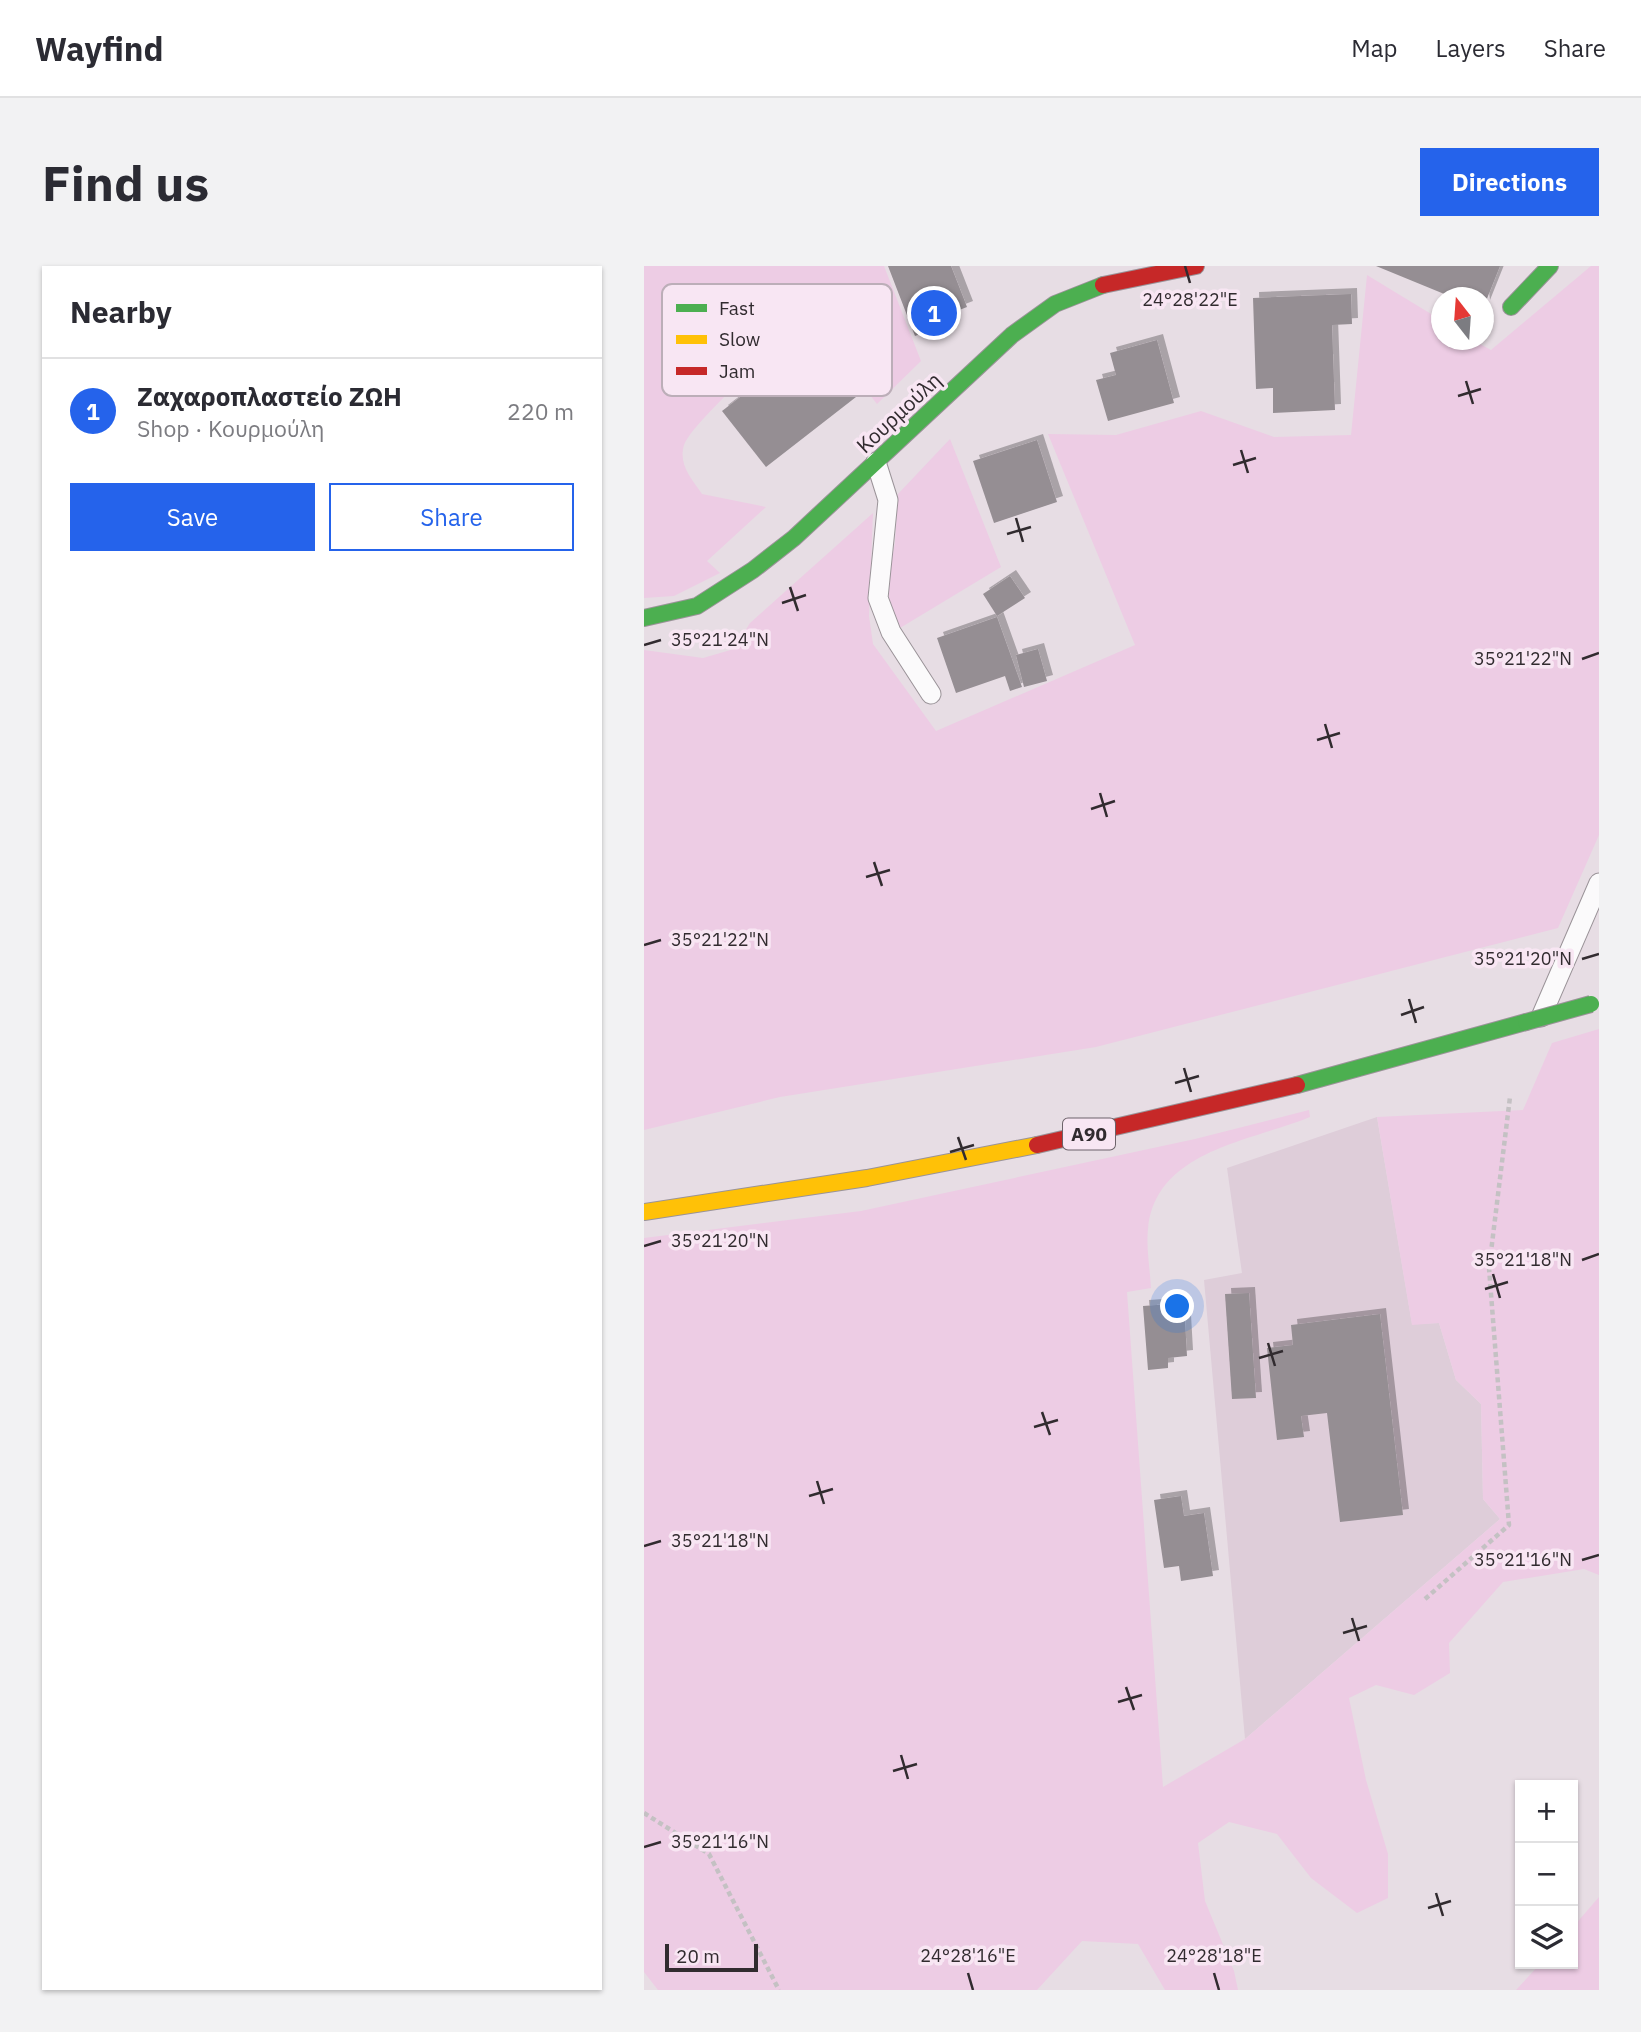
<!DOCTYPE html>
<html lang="en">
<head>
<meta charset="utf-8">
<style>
  :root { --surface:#fff; --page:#f2f2f3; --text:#2b2b33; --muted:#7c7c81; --line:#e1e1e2; --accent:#2563eb }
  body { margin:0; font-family:"IBM Plex Sans",sans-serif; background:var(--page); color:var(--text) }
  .controls { position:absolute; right:21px; bottom:21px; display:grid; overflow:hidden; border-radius:0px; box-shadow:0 2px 5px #0004 }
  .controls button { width:63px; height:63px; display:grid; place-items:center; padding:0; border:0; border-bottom:2px solid var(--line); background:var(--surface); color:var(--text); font:35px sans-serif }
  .compass { position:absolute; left:787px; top:21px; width:63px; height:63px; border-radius:50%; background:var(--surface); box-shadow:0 2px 5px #0004; rotate:343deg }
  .scale { position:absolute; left:21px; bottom:18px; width:93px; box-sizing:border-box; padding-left:7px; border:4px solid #312b2f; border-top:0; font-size:19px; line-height:24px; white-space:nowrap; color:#312b2f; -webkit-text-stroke:5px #f8e6f3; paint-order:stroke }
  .you { position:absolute; left:534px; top:1041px; width:24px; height:24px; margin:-18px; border:5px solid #fff; border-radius:50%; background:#1a73e8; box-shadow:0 0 0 10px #1a73e833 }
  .badge { display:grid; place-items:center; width:46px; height:46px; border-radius:50%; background:var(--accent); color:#fff; font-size:23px; font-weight:700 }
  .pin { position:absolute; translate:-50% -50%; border:4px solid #fff; box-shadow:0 2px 7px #0006 }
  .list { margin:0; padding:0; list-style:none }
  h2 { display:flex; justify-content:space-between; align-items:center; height:91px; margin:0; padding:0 28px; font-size:30px }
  h2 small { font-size:23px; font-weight:400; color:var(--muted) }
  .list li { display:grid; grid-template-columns:46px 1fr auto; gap:21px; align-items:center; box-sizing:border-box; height:105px; padding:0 28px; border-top:2px solid var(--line) }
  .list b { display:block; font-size:26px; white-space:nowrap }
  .list p { margin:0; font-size:23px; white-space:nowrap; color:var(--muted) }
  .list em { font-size:23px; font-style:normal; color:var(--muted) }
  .actions { display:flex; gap:14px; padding:21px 28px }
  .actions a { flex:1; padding:16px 0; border:2px solid var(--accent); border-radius:0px; text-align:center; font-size:24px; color:var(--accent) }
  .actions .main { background:var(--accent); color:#fff }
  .icon { flex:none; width:38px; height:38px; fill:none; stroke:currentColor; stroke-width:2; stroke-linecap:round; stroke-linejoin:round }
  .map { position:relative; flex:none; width:955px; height:1724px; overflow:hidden; border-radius:0px }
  header { display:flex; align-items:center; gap:42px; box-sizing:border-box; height:98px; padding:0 35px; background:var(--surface); border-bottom:2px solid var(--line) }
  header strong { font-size:33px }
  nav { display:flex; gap:38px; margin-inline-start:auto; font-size:24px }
  .intro { display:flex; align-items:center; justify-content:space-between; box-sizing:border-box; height:168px; padding:0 42px }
  h1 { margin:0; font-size:49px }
  .button { padding:18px 32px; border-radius:0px; background:var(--accent); color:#fff; font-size:24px; font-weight:700 }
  main { display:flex; gap:42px; padding:0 42px }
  aside { flex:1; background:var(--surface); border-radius:0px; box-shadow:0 2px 5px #0004 }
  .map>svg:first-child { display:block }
</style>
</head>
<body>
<header>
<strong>Wayfind</strong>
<nav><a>Map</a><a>Layers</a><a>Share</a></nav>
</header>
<div class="intro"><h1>Find us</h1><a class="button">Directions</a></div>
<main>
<aside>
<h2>Nearby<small></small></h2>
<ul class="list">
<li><span class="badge">1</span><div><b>Ζαχαροπλαστείο ΖΩΗ</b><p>Shop · Κουρμούλη</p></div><em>220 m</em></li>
</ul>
<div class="actions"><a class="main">Save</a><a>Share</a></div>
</aside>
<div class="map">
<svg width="955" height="1724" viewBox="0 0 955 1724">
  <defs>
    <filter id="shadow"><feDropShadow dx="6" dy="-6" stdDeviation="0" flood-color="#0004"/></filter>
  </defs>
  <rect width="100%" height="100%" fill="#e7dde4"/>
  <!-- built -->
  <polygon fill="#decdd9" points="733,851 768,1058 795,1057 812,1114 837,1138 839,1233 856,1253 601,1473 560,1014 598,1007 583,902"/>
  <!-- green -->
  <g fill="#edcce4">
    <path d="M0 0H240L277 95 233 138 165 51C142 73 48 156 40 179 34 199 48 213 58 228L122 241 63 295 76 307 30 330 0 332Z"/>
    <polygon points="947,0 955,0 955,569 914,662 452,781 136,831 0,864 0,384 59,392 90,383 106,357 229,247 225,350 229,378 292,465 491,379 404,168 472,169 557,145 630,171 707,169 723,9 797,54 797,74 829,74 847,84"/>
    <polygon points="306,173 357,301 256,362 245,339 244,313 251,277 254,228"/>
    <path d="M955 763V1309L940 1303 859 1316 805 1377 806 1407 770 1429 732 1419 705 1432 722 1514 744 1588V1632L713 1647 667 1612 633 1568 585 1556 554 1577 561 1635 590 1705 594 1724H521L494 1678 438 1675 393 1724H14L0 1706V972L217 945 551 873 665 844 666 851C608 875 511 884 504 963 502 982 506 1003 507 1022L483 1026 519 1521 601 1473 856 1253 839 1233 837 1138 812 1114 795 1057 768 1059 733 851 879 844 908 777Z"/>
    <polygon points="955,1631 955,1724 872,1724 896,1698 929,1698 929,1661"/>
  </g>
  <!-- building -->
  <g fill="#958e93" filter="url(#shadow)">
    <polygon points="244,0 307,0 323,41 305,48 308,56 271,70"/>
    <polygon points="732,0 856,0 840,40 839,32 810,32"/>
    <polygon points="707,28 708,58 688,59 691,144 629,147 629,122 612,123 609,32"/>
    <polygon points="513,74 530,137 464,155 452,114 472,109 466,87"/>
    <polygon points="168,76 212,131 122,201 78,145"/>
    <polygon points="393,174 413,236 350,257 329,195"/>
    <polygon points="366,310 381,332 353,350 339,328"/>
    <polygon points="353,351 378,421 366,425 361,410 312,427 293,372"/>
    <polygon points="394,383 403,415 380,421 372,389"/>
    <polygon points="605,1027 612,1132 588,1133 581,1028"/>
    <polygon points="540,1037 543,1090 524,1092 524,1102 504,1104 499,1040"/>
    <polygon points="736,1048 759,1249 696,1256 683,1147 657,1150 660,1171 633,1174 623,1082 649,1079 647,1059"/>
    <polygon points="537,1230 540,1250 560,1247 569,1310 537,1315 535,1300 520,1302 510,1234"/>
  </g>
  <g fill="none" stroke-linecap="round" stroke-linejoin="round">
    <defs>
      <g id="lane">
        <polyline points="232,196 244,234 234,332 247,366 287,428"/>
        <polyline points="897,751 955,617"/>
      </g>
      <g id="fast">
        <polyline points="867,41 906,0"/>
        <polyline points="0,352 53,340 109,304 150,272 368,69 411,38 459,19"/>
        <polyline points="653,819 882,756"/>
      </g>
      <polyline id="slow" points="0,946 223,912 393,879"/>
      <g id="jam">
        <polyline points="459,19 552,0"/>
        <polyline points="393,879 653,819"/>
      </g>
    </defs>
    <!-- lane casing -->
    <use href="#lane" stroke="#9a9398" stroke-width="21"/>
    <!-- fast casing -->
    <use href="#fast" stroke="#9a9398" stroke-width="18"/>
    <!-- slow casing -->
    <use href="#slow" stroke="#9a9398" stroke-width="18"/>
    <!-- jam casing -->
    <use href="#jam" stroke="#9a9398" stroke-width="18"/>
    <!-- path -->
    <g stroke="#c4c1c3" stroke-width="4.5" stroke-dasharray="5 3.5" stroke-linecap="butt">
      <polyline points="781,1333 865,1259 845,1002 866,831"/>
      <polyline points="0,1547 65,1588 135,1724"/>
    </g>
    <!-- lane -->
    <use href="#lane" stroke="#fbfafb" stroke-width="19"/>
    <!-- fast -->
    <use href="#fast" stroke="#4caf50" stroke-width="16"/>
    <!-- slow -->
    <use href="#slow" stroke="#ffc107" stroke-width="16"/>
    <!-- jam -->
    <use href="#jam" stroke="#c62828" stroke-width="16"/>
    <defs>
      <polyline id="fast-bridge" points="882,756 947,738"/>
    </defs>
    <!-- fast-bridge casing -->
    <use href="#fast-bridge" stroke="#9a9398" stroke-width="18" stroke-linecap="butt"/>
    <!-- fast-bridge -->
    <use href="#fast-bridge" stroke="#4caf50" stroke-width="16"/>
  </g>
  <!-- ticks -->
  <path fill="none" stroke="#312b2f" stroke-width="2.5" d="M541 0 546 17M822 115 829 138M814 130 837 123M597 184 604 207M589 199 612 192M372 252 379 276M363 268 387 261M146 321 154 345M138 337 162 329M0 379 17 374M938 393 955 387M681 458 688 482M673 474 696 467M456 527 463 551M447 543 471 535M230 596 238 620M222 611 246 604M0 679 17 674M938 693 955 688M765 733 772 757M757 749 780 741M540 802 547 826M531 817 555 810M314 871 322 894M306 886 330 879M0 980 17 975M938 994 955 988M849 1008 856 1032M841 1023 864 1016M624 1077 631 1100M615 1092 639 1085M398 1146 406 1169M390 1161 414 1154M173 1215 180 1238M165 1230 189 1223M0 1280 17 1275M938 1294 955 1289M708 1352 715 1375M699 1367 723 1360M482 1421 490 1444M474 1436 498 1429M257 1489 264 1513M249 1505 273 1498M0 1581 17 1576M792 1627 799 1650M784 1642 807 1635M324 1707 329 1724M570 1707 575 1724"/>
  <g text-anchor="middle" stroke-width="7" stroke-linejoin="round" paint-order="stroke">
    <!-- shield labels -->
    <rect fill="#f8e6f3" stroke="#6d636a" stroke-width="2" x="419" y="852.5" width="52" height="31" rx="5"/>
    <g font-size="19" font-weight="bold" fill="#312b2f">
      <text x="445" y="875">Α90</text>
    </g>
    <!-- street labels -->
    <g font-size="21" fill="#312b2f" stroke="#f8e6f3">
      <text transform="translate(255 147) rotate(-43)" y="7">Κουρμούλη</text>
    </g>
  </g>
  <!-- legend -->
  <rect x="18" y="18" width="230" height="112" rx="10" fill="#f8e6f3" stroke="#bcaeb8" stroke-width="2"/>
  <rect x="32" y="38" width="31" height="8" fill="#4caf50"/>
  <rect x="32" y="69" width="31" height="9" fill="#ffc107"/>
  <rect x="32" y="101" width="31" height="8" fill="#c62828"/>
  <g font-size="19" fill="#312b2f">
    <text x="75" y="49">Fast</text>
    <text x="75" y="80">Slow</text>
    <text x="75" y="112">Jam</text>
  </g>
  <g font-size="18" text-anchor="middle" fill="#312b2f" stroke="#f8e6f3" stroke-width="7" stroke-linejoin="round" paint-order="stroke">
    <text x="546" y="40">24°28'22"E</text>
    <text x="76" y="380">35°21'24"N</text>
    <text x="879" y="399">35°21'22"N</text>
    <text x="76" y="680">35°21'22"N</text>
    <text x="879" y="699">35°21'20"N</text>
    <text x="76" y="981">35°21'20"N</text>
    <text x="879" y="1000">35°21'18"N</text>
    <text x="76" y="1281">35°21'18"N</text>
    <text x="879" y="1300">35°21'16"N</text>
    <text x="76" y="1582">35°21'16"N</text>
    <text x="324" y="1696">24°28'16"E</text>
    <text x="570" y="1696">24°28'18"E</text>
  </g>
</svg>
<div class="controls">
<button>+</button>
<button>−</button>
<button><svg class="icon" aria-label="layers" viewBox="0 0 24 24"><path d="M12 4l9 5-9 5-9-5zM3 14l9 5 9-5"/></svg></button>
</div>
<svg class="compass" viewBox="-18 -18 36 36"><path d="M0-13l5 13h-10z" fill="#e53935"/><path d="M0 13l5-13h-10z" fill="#7c7c81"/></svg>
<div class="scale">20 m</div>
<div class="you"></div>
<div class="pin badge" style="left:290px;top:47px">1</div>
</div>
</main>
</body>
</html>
